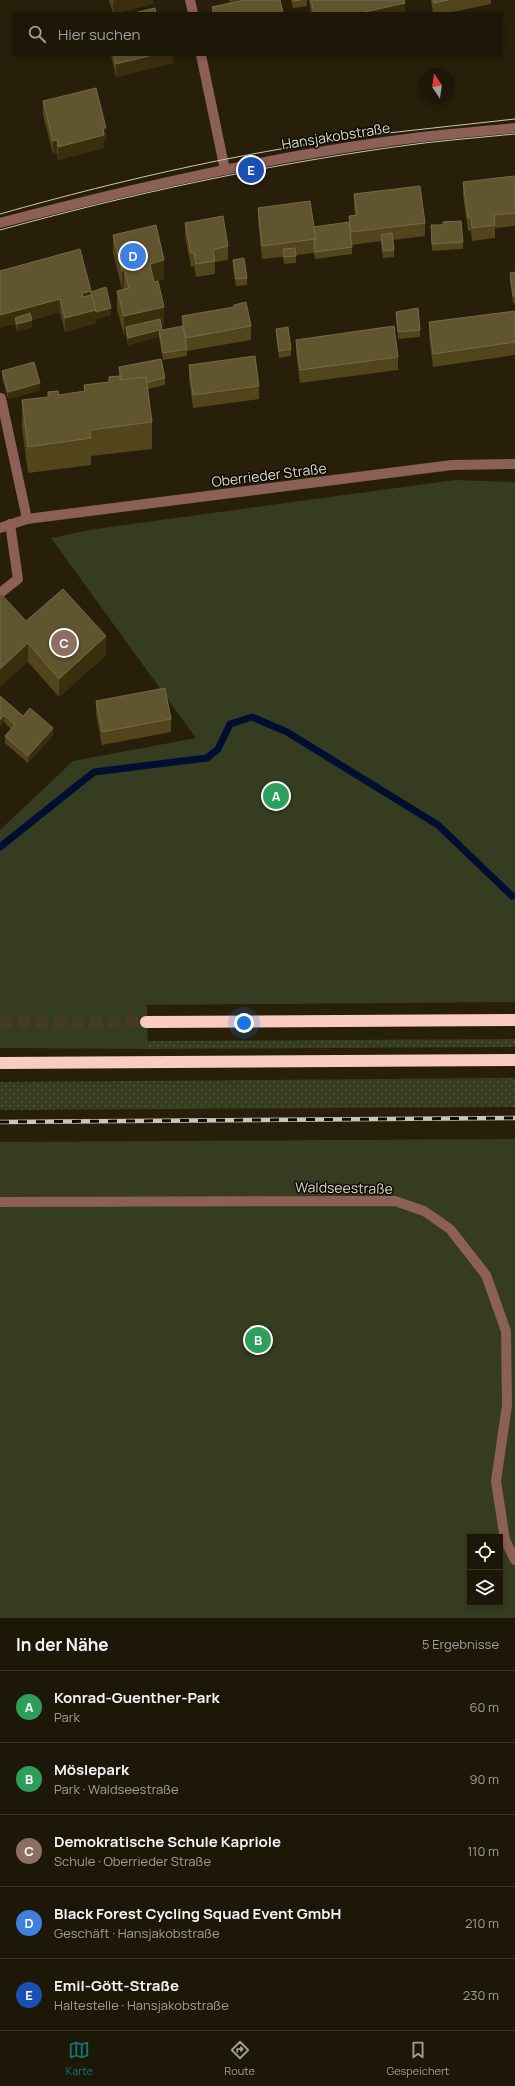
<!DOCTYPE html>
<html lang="de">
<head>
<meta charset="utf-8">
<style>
  :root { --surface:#1d1708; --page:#252012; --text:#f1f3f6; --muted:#a09f9c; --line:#3b3629; --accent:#0f766e }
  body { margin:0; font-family:Manrope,sans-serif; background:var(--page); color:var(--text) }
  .controls { position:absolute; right:12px; bottom:12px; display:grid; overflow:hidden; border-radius:0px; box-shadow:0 2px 6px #0003 }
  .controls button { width:36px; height:36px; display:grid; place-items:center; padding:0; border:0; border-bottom:1px solid var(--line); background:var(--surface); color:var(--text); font:20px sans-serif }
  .compass { position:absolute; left:419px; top:68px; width:36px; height:36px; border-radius:50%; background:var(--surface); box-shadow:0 2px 6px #0003; rotate:347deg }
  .you { position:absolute; left:244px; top:1023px; width:14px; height:14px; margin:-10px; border:3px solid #fff; border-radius:50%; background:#1a73e8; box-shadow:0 0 0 6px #1a73e833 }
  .badge { display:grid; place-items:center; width:26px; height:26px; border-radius:50%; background:var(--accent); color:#fff; font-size:13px; font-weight:700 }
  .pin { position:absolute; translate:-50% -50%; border:2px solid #fff; box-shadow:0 1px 4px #0006 }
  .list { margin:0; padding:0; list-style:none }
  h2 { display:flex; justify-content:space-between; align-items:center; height:52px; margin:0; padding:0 16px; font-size:17px }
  h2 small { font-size:13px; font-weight:400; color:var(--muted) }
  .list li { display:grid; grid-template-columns:26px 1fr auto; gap:12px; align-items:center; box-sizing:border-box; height:72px; padding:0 16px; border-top:1px solid var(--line) }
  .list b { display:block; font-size:15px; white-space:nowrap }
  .list p { margin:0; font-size:13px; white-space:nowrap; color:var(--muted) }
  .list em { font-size:13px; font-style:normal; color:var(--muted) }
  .icon { flex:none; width:22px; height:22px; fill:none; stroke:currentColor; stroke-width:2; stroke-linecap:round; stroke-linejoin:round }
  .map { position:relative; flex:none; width:515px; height:1618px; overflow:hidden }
  .search { position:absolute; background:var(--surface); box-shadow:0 2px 6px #0003; left:12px; right:12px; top:12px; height:44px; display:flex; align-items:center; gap:10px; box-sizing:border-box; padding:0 14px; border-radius:0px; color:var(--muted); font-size:15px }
  .sheet { height:412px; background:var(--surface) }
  nav { display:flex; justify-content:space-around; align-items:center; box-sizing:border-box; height:56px; border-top:1px solid var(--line); background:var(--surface); font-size:11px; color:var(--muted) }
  nav a { display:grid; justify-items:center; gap:2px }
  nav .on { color:var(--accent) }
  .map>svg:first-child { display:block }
</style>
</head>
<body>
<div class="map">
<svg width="515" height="1618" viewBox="0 0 515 1618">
  <defs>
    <pattern id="grass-dots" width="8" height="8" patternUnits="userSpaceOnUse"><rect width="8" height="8" fill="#353c1f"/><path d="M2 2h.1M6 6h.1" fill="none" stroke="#52583e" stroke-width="1.8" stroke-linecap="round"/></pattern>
  </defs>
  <rect width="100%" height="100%" fill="#271f0a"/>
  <!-- grass -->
  <g fill="url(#grass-dots)">
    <polygon points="515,1039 515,1047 148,1049 148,1041"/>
    <polygon points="515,1078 515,1107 0,1110 0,1082"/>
  </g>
  <!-- park -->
  <g fill="#353c1f" fill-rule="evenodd">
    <polygon points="455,480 515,482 515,1002 147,1005 148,1049 0,1048 0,830 73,761 196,738 51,538 95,529"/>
    <path d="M515 1139V1618H0V1142ZM470 1537H500V1603H470Z"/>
  </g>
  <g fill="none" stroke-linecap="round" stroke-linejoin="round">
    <!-- stream -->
    <polyline stroke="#000e32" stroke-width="7" points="0,847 94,772 207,758 218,749 230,724 252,717 287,732 438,825 512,896"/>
    <!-- highway-tunnel -->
    <polyline stroke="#433b27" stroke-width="12" stroke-dasharray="12 6" stroke-linecap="butt" points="0,1023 146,1022"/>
    <!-- minor -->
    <g stroke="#8c5f57" stroke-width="10">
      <polyline points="190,0 193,13"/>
      <polyline points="201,55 225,170"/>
      <path d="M0 223C129 189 259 159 391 141 432 135 474 132 515 128"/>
      <polyline points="1,398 27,519"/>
      <polyline points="0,528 27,519 452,465 515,464"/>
      <polyline points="0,593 18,579 10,524"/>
      <polyline points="0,1202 395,1201 424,1211 450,1229 486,1275 506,1331 507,1405 496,1481 505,1540 515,1560"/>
    </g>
    <!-- highway -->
    <g stroke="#facbc3" stroke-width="12">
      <polyline points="146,1022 515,1020"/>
      <polyline points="0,1063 515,1060"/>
    </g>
    <!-- tram -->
    <g stroke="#cbc6b8" stroke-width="1">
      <path d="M0 214C127 178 257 149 388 133 430 128 473 124 515 119"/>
      <path d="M0 230C130 194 261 166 394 147 434 141 475 138 515 134"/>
    </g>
    <defs>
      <polyline id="rail" points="0,1122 515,1118"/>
    </defs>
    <!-- rail casing -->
    <use href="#rail" stroke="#cbc6b8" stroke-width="4.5"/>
    <!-- rail -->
    <use href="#rail" stroke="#0d0a03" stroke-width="3" stroke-dasharray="9" stroke-linecap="butt"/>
  </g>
  <!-- wall -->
  <g fill="#52451c">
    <polygon points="109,0 153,0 153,4 118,13 113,13"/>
    <polygon points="229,0 280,0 283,13 212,13 212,7 230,3"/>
    <polygon points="291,0 307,0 307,6 293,8"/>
    <polygon points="309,0 404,0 405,13 311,13"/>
    <polygon points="431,0 492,0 491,0 491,4 448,13 433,13"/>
    <polygon points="111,55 173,55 173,63 116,77"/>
    <polygon points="43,101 106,141 104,141 104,148 58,160 57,153 53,154 43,115"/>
    <polygon points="463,182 515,185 515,226 495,228 495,238 472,241 471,231 468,231 463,195"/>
    <polygon points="354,194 425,223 425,236 393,240 394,250 394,257 383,258 381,241 352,245 352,254 315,259 314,253 296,255 296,263 284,264 283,257 262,259 258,221 258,208 314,227 349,222 349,216 355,215 354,207"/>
    <polygon points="185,223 228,246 228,260 215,262 215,274 196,277 194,266 191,267 185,236"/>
    <polygon points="431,225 463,242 463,249 432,251"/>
    <polygon points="113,235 164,279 154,281 164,325 161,326 162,330 182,326 182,316 234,307 234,305 251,326 251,340 187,351 187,356 163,360 159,337 128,345 126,334 124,335 117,309 117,291 124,289 124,288 122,289 113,253"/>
    <polygon points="233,260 247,278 247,285 236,286 233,267"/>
    <polygon points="0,271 91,292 111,315 96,319 96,323 65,332 60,312 32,320 32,327 17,331"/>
    <polygon points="515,272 515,303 513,303 510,280 510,273"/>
    <polygon points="515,311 515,355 433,367 429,336 429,322"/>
    <polygon points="396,312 420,330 420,337 398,339"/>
    <polygon points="276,329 291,349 291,356 279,358 276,336"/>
    <polygon points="296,340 398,357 398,370 300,383 296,353"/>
    <polygon points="189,365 259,386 259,399 193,408 189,379"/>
    <polygon points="119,367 165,378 165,385 148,389 152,422 152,449 91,456 91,465 28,473 22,427 22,400 48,397 48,392 59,395 84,392 84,385 109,382 109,377 119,376"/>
    <polygon points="2,371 40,390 8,399 2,377"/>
    <polygon points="26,621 106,655 59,697 28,662"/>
    <polygon points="0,696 23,716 53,735 28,763 5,743 5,736 11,729 4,722"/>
    <polygon points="96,701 171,719 171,732 102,745 96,714"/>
  </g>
  <!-- shaded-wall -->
  <g fill="#3a2f0d">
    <polygon points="117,0 153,0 153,4 118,13 113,13 113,1"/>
    <polygon points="236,0 252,0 231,8 231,1"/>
    <polygon points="405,3 405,13 360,13"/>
    <polygon points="153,55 173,55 173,63 116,77 116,64"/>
    <polygon points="103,128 106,128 106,141 104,141 104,148 58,160 58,147"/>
    <polygon points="57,140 57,153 53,154 53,141"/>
    <polygon points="164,260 164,279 150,283 150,264"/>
    <polygon points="124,270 124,288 122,289 122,271"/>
    <polygon points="91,291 91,304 82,306 82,293"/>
    <polygon points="60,299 60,312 17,324 15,318 15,324 0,328 0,315"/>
    <polygon points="164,307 164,325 127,334 126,327 126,334 124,335 124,316"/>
    <polygon points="111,308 111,315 96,319 96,323 65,332 65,318 96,310"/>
    <polygon points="32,320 32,327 17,331 17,324"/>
    <polygon points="159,330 159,337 128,345 128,338"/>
    <polygon points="40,383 40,390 8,399 8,392"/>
    <polygon points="106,636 106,655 59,697 59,679"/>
    <polygon points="28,643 28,662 0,687 0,669"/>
    <polygon points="4,715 4,722 0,727 0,720"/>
    <polygon points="53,728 53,735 28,763 28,756"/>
  </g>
  <!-- building -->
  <g fill="#61552f" stroke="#756a48">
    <polygon points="244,0 280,0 283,13 214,13 212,7"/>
    <polygon points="293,0 301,0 293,1"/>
    <polygon points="311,0 404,0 405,3 360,13 314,13"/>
    <polygon points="433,0 448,0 434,3"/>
    <polygon points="155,8 156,13 134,13"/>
    <polygon points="114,55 153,55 116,64"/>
    <polygon points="96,88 106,128 103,128 104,135 58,147 57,140 53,141 43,101"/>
    <polygon points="514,176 515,185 515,213 494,215 495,225 472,228 471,218 468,218 463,182"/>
    <polygon points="420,186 425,223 351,232 349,216 357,215 354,194"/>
    <polygon points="310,201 316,239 262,246 258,208"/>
    <polygon points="223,216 228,246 213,250 215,261 196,264 194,253 191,253 185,223"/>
    <polygon points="461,221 463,242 432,244 431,225 443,225 443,222"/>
    <polygon points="349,222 352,247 315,252 314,240 316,239 314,227"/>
    <polygon points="156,225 164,260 150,264 154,282 158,281 164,307 124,316 117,291 129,288 124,270 122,271 113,235"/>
    <polygon points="392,233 394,250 383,251 381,235"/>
    <polygon points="295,248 296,256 284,257 283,249"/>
    <polygon points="80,249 91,291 82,293 83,297 92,295 96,310 65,318 60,299 0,315 0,271"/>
    <polygon points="244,258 247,278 236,279 233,260"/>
    <polygon points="515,272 515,296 513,296 510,273"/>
    <polygon points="106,287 111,308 96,312 92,295 91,295 91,292"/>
    <polygon points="246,302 251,326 186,338 182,316 234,307 234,305"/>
    <polygon points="418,308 420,330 398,332 396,312"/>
    <polygon points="515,311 515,342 433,354 429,322"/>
    <polygon points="30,313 32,320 17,324 15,318"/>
    <polygon points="160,319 162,330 183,326 187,349 163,353 159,330 128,338 126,327"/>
    <polygon points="394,326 398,357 300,370 296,340"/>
    <polygon points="288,327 291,349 279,351 276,329"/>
    <polygon points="255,356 259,386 193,395 189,365"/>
    <polygon points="161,359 165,378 147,382 146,377 121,380 119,367"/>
    <polygon points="34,362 40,383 8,392 2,371"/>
    <polygon points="119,376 120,380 146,377 152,422 90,430 91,438 28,447 22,400 48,397 48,392 58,391 59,395 85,391 84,385 109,382 109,377"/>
    <polygon points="63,589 106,636 59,679 28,643 0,669 0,595 1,594 26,621"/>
    <polygon points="165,688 171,719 102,732 96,701"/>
    <polygon points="0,696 23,716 30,708 53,728 28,756 5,736 15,725 4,715 0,720"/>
  </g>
  <g text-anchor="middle" stroke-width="3" stroke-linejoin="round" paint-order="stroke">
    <!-- street labels -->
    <g font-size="14" fill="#dfdacd" stroke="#0d0a03">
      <text transform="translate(336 136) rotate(-9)" y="5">Hansjakobstraße</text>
      <text transform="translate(269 475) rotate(-7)" y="5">Oberrieder Straße</text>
      <text transform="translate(344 1188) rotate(1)" y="5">Waldseestraße</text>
    </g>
  </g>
</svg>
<div class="controls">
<button><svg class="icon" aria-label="locate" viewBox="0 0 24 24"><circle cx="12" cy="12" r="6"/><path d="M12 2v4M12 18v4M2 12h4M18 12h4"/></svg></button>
<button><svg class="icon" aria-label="layers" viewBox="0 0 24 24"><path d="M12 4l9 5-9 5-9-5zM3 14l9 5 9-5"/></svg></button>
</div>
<svg class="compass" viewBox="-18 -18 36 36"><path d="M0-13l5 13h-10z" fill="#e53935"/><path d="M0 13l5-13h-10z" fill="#a09f9c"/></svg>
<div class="you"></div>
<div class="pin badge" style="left:276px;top:796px;background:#2e9e5b">A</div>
<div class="pin badge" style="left:258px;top:1340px;background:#2e9e5b">B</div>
<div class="pin badge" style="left:64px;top:643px;background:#8d6e63">C</div>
<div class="pin badge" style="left:133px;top:256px;background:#3f7fe0">D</div>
<div class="pin badge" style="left:251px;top:170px;background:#1a4fb4">E</div>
<div class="search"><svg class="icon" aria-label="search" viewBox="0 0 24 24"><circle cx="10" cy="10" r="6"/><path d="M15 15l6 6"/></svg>Hier suchen</div>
</div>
<section class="sheet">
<h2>In der Nähe<small>5 Ergebnisse</small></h2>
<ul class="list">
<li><span class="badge" style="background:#2e9e5b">A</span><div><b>Konrad-Guenther-Park</b><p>Park</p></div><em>60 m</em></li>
<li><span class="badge" style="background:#2e9e5b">B</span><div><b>Möslepark</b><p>Park · Waldseestraße</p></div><em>90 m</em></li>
<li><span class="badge" style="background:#8d6e63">C</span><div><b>Demokratische Schule Kapriole</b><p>Schule · Oberrieder Straße</p></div><em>110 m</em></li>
<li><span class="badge" style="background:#3f7fe0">D</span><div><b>Black Forest Cycling Squad Event GmbH</b><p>Geschäft · Hansjakobstraße</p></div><em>210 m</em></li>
<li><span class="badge" style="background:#1a4fb4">E</span><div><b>Emil-Gött-Straße</b><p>Haltestelle · Hansjakobstraße</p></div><em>230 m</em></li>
</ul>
</section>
<nav>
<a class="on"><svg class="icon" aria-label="map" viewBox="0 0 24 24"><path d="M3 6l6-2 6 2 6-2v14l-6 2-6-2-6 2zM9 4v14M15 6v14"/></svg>Karte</a>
<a><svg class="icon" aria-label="directions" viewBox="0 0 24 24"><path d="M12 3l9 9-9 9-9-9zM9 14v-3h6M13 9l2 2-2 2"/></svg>Route</a>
<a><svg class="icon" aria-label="saved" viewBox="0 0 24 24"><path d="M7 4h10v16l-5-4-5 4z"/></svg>Gespeichert</a>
</nav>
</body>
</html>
